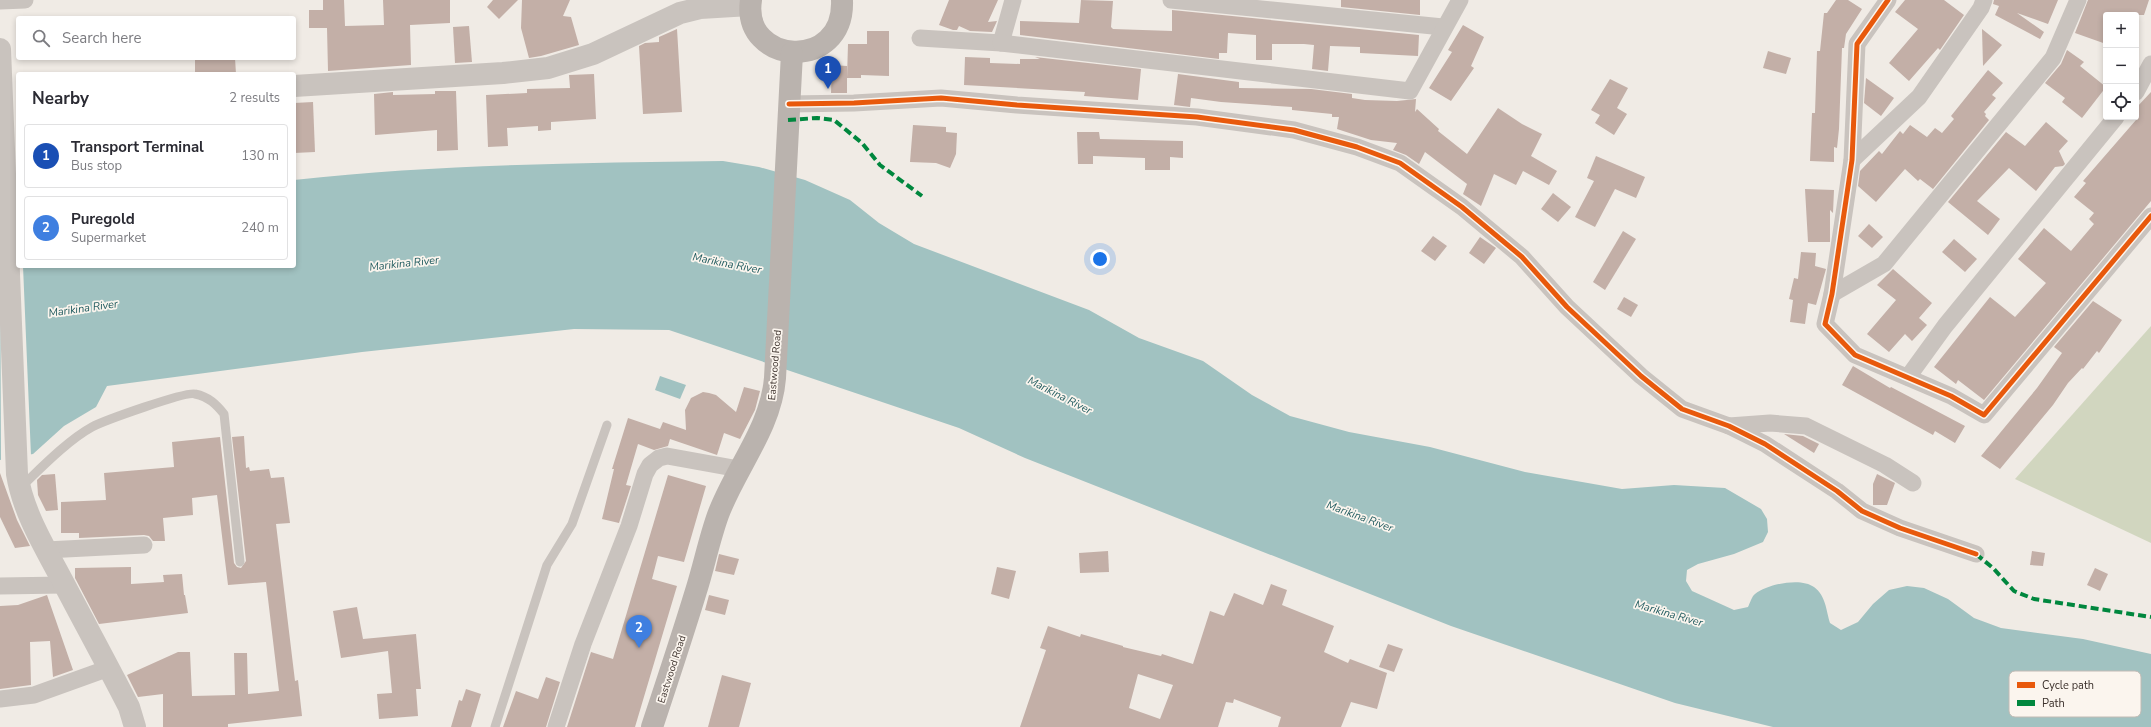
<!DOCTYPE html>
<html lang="en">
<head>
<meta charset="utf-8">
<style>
  :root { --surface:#fff; --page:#f2f2f3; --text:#2b2b33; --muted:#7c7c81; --line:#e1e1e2; --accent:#d93025 }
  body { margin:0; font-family:"Nunito Sans",sans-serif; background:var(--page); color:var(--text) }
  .controls { position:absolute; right:12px; top:12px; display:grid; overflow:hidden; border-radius:4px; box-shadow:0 2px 6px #0003 }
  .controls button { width:36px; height:36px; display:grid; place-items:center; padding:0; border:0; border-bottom:1px solid var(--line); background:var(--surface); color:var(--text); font:20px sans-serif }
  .you { position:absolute; left:1100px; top:259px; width:14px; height:14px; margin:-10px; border:3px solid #fff; border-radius:50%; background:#1a73e8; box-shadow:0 0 0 6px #1a73e833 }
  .badge { display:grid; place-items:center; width:26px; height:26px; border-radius:50%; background:var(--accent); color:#fff; font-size:13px; font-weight:700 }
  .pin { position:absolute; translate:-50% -33px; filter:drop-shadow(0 1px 2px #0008) }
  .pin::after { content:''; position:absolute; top:21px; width:14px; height:12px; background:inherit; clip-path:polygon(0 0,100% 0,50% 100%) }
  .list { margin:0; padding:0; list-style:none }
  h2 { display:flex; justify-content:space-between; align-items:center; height:52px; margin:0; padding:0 16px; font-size:17px }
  h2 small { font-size:13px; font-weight:400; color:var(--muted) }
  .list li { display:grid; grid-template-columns:26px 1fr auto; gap:12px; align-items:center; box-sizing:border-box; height:64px; margin:0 8px 8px; padding:0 8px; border:1px solid var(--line); border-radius:4px }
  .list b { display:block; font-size:15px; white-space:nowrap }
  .list p { margin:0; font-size:13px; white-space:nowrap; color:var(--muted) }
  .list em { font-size:13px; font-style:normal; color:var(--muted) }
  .icon { flex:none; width:22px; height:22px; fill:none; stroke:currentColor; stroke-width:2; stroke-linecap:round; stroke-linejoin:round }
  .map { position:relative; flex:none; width:2151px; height:727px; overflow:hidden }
  .search { position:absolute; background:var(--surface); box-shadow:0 2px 6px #0003; left:16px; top:16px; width:280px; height:44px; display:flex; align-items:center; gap:10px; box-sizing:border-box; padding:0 14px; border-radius:4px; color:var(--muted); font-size:15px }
  .panel { position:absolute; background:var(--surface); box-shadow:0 2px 6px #0003; left:16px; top:72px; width:280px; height:196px; border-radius:4px }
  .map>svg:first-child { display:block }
</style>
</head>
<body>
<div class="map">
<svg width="2151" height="727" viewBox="0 0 2151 727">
  <rect width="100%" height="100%" fill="#f0ebe5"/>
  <!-- green -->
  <polygon fill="#d1d6bf" points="2151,326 2151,543 2015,479"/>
  <!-- water -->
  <g fill="#a1c2c1">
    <path d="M723 161 759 167 805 180 850 200 879 223 914 244 1089 310 1139 338 1203 361 1252 395 1290 416 1349 432 1430 447 1525 472 1622 489 1674 485 1725 488 1761 509 1767 519 1768 532 1763 542 1734 554 1698 564 1687 570 1686 581 1692 591 1734 610 1748 607C1750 603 1752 596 1755 594 1768 584 1801 577 1814 587 1826 596 1826 610 1830 623L1841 630 1858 622 1873 604 1889 590 1907 586 1924 588 1948 599 1974 618 2001 628 2083 639 2151 654V727H1773L1675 703 1451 626 1025 458 959 428 669 330 574 329 362 352 107 386 96 407 64 426 33 454 0 460V204L18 266H294V180C436 164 579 163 723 161Z"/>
    <polygon points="660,376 686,385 680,399 655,390"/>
  </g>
  <!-- pier -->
  <polygon fill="#f0ebe5" points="0,202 18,202 18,266 23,266 31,456 1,462"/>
  <!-- building -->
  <g fill="#c3afa7" fill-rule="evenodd">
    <polygon points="323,0 344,0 345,26 384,25 383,0 450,0 450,23 410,25 411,65 328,71 327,28 309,28 309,10 323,10"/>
    <polygon points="493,0 518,0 499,19 487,7"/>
    <polygon points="522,0 570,0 563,16 571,17 579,45 541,56 529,58 521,28"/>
    <polygon points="949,0 998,0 988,22 997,21 992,32 970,31 959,26 957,30 953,30 939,25"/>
    <polygon points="1081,0 1113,1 1111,27 1113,29 1172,31 1172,10 1419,35 1418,56 1360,53 1360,47 1330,46 1328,71 1312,69 1314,45 1304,44 1272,44 1272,60 1256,60 1256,35 1228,33 1227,53 1219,53 1219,59 1020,35 1020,21 1079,23"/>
    <polygon points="1341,0 1420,0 1420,15 1341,7"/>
    <polygon points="1836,0 1848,0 1862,9 1846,34 1844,48 1842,48 1839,129 1837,148 1834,147 1834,162 1810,161 1812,113 1815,113 1817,51 1820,51 1824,13 1827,13"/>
    <polygon points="1905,0 1944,0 1964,15 1940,50 1938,48 1909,81 1889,63 1918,29 1895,12"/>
    <polygon points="1994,0 2058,0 2048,24 2017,13 2044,32 2040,39 1995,15 1999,6 1993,4"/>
    <polygon points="2088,0 2149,0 2144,15 2106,15 2106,44 2075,33"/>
    <polygon points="1463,25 1484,37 1471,66 1474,68 1451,101 1429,88 1452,52 1448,50"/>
    <polygon points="469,26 472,62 455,63 453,27"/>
    <polygon points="677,29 682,112 643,114 639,46 645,43 659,42 659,37"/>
    <polygon points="1982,29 2002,45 1983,66"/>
    <polygon points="867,31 889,31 889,76 861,75 861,78 847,78 848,44 867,44"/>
    <polygon points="2067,50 2084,62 2080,66 2106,87 2082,118 2062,102 2065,98 2045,83 2061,64"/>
    <polygon points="1768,51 1791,58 1786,74 1763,68"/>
    <polygon points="965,57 990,58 990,63 1020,64 1020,59 1040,59 1035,57 1141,69 1138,100 1084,96 1085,92 964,85"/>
    <polygon points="195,58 235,58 236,74 195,74"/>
    <polygon points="832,65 847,66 847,93 831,93"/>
    <polygon points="1988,70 2003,83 1992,95 1996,98 1984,112 1986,114 1985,116 1989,120 1933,189 1920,179 1918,181 1905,169 1876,202 1858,186 1860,171 1879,151 1882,154 1900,131 1903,134 1910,125 1927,137 1935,128 1942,133 1954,119 1951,116"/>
    <polygon points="594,74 596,119 551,122 551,130 538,131 538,126 507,128 508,146 488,147 486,95 527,93 527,89 570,88 569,75"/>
    <polygon points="1178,74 1239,82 1239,88 1311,89 1352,94 1352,98 1365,100 1397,101 1416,99 1415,112 1417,109 1439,129 1438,131 1467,154 1498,108 1522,124 1542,134 1531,156 1557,171 1549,185 1523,171 1516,185 1494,174 1481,206 1463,194 1467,184 1425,152 1419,164 1406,155 1393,150 1397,143 1371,140 1337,129 1339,117 1332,117 1332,114 1292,110 1292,107 1221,102 1191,98 1190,107 1174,105"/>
    <polygon points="1866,78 1894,98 1881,116 1864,103"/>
    <polygon points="1610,79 1628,88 1617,108 1627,114 1614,135 1595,123 1600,115 1591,110"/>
    <polygon points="435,91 456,91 458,150 437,151 437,130 375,135 374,94 393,92 393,95 435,94"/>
    <polygon points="2151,92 2151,201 1984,400 1958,380 1956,384 1934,367 1990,297 2015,317 2046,283 2018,259 2044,228 2071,251 2094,224 2089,219 2094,213 2074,197 2086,183 2083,181 2136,120 2136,108"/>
    <polygon points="313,102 315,152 294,153 294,103"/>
    <polygon points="2046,122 2068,141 2059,151 2065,164 2063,166 2055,167 2036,191 2009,168 1977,201 2000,219 1988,235 1948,202 2006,132 2025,146"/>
    <polygon points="913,125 946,127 946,132 957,133 956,154 950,168 936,163 910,162"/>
    <polygon points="1077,132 1099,132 1100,139 1183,141 1183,158 1170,157 1170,170 1145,170 1145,158 1093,156 1093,164 1078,164"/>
    <polygon points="1596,156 1645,177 1636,198 1615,189 1595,227 1575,217 1594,181 1587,178"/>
    <polygon points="1805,189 1834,190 1833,213 1830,210 1830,242 1808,242"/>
    <polygon points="1553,193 1571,207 1558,222 1541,209"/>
    <polygon points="1869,224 1883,237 1872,248 1858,236"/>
    <polygon points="1623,231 1636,239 1605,290 1593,282"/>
    <polygon points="1433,236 1447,246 1435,261 1421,251"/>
    <polygon points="1480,237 1496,248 1484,264 1469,253"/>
    <polygon points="1954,239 1977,259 1965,272 1942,252"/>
    <polygon points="1801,252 1816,253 1815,266 1826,269 1816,305 1808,303 1805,324 1790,322 1793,300 1789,299 1794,278 1798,279"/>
    <polygon points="1893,269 1932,303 1919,318 1927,325 1912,341 1905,334 1889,352 1867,334 1896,300 1877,285"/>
    <polygon points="1624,297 1638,305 1631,317 1617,309"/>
    <polygon points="2093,301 2122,320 2099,353 2097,351 2083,369 2082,368 2068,383 2053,405 2000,469 1981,456 2037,388 2062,353 2054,347"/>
    <polygon points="1853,366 1890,388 1891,387 1965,426 1955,443 1935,431 1933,435 1842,385"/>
    <polygon points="744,387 760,391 755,410 740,439 724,433 717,455 670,439 668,446 654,450 638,444 626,485 631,486 619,523 602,519 614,469 612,469 628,418 660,429 663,422 686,430 685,410 691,398 703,392 709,393 716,395 736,412"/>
    <polygon points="1784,434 1803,436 1819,444 1814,453"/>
    <polygon points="244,436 246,468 249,467 250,471 269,469 271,478 284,477 290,523 276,524 295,681 298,680 302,716 228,724 228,727 163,727 163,694 138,697 127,675 178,652 190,652 192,696 235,695 234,653 247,653 248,694 279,691 266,582 228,585 217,495 192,498 193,515 163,518 165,541 153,541 149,536 144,535 79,538 79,533 61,533 61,502 106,500 104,473 174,467 172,442 220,437 234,563 237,567 241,568 246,561 232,437"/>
    <polygon points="0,473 17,520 30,546 15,548 0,517"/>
    <polygon points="55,474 58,510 46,511 38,495 37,480 42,475"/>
    <polygon points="1877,474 1895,483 1887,505 1873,505 1873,484"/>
    <polygon points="668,475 706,486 684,562 658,556 652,579 677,586 635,727 567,727 591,652 613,659"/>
    <polygon points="1108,551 1109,572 1080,573 1079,553"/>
    <polygon points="2032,551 2045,553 2043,566 2030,565"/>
    <polygon points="719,554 739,559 734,575 715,571"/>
    <polygon points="131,567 131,584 164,582 163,575 182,574 184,595 185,595 188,613 99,624 75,578 75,568"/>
    <polygon points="997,567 1016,571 1009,599 991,594"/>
    <polygon points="2095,568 2108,574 2100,591 2087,585"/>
    <path d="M1271 584 1287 590 1282 605 1334 626 1324 652 1348 663 1350 659 1387 673 1377 709 1351 702 1341 727H1278L1281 717 1234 699 1233 703 1226 702 1218 727H1020L1046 650 1040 648 1048 626 1080 637 1081 634 1123 646V647L1161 656 1162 654 1193 664 1210 611 1224 616 1234 593 1263 605ZM1138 674 1173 685 1160 719 1129 708Z"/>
    <polygon points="47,595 73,670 53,677 50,641 30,642 31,685 0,689 0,606 18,605"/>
    <polygon points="709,595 729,600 725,615 705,610"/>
    <polygon points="357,607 363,639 416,634 421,689 416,689 418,716 379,719 377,694 392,693 388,651 341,658 333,611"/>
    <polygon points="1388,644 1403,649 1394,672 1379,667"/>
    <polygon points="722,675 751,683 739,727 708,727"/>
    <polygon points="546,677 560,682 546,727 503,727 516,691 538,699"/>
    <polygon points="466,689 481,694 471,727 451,727 459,700 462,701"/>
  </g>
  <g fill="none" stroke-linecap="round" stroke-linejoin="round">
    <!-- service -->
    <g stroke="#c9c3be" stroke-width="9">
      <path d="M20 488C40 469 68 440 92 427 103 421 186 391 195 394 209 397 216 404 224 414L240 562"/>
      <polyline points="495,727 547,565 572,524 607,425"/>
    </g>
    <!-- minor -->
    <g stroke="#c9c3be" stroke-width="17">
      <polyline points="1171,0 1443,27"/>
      <polyline points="1888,0 1857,44 1852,160 1832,294 1825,324 1855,355 1951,396 1984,415 2151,216"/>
      <polyline points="0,1 25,0"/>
      <polyline points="920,38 1001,43 1013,0"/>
      <polyline points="1001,43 1410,91 1460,0"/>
      <polyline points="2136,92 2151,64"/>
      <polyline points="789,104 854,103 941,98 1017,105 1197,117 1294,130 1357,147 1400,163 1462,207 1522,257 1567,307 1641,376 1682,409 1729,426 1765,444 1837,491 1862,511 1900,528 1976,554"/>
      <polyline points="1852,160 1919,97 1981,8 1984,0"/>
      <polyline points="1832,294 1884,264 2053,58 2078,0"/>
      <polyline points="1908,377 1945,326 2116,117"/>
      <polyline points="1729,426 1770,423 1806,426 1885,465 1913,483"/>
      <polyline points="46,550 144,545"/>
      <polyline points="0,586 64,585"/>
      <polyline points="0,699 34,695 109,668"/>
      <polyline points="556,727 583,644 629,526 645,474 650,465 659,458 667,456 739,469"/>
    </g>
    <!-- tertiary -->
    <g stroke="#c9c3be" stroke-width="22">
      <path d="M0 49 17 474C23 512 44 546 62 580 84 622 107 664 129 707L135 727"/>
      <polyline points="294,86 503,73 548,68 593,54 680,13 700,8 750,5"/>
    </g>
    <!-- secondary -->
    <g stroke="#bab3ae" stroke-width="22">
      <path d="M751 0C741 65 845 73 842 0"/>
      <path d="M652 727C667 682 682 637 696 591 704 566 709 540 718 515 735 469 771 428 775 378L792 53"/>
    </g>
    <!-- quiet -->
    <g stroke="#00873e" stroke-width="4" stroke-dasharray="8 4" stroke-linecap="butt">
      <polyline points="788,120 817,118 834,120 862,143 880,165 922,196"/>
      <polyline points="1976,554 1993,568 2014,591 2034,599 2151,617"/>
    </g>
    <defs>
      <g id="cycleway">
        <polyline points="1888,0 1857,44 1852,160 1832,294 1825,324 1855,355 1951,396 1984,415 2151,216"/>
        <polyline points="789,104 854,103 941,98 1017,105 1197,117 1294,130 1357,147 1400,163 1462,207 1522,257 1567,307 1641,376 1682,409 1729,426 1765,444 1837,491 1862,511 1900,528 1976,554"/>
      </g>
    </defs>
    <!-- cycleway casing -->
    <use href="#cycleway" stroke="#fbf5ee" stroke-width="8"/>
    <!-- cycleway -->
    <use href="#cycleway" stroke="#e8590c" stroke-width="5"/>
  </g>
  <g text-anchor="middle" stroke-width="3.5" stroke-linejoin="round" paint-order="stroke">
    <!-- street labels -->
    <g font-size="10" fill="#3b302b" stroke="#fbf5ee">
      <text transform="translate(774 365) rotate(-85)" y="4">Eastwood Road</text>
      <text transform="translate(671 669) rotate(-72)" y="4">Eastwood Road</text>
    </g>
    <!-- water labels -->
    <g font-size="11" font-style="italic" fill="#1f5a5e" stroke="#fbf5ee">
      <text transform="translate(404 263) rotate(-6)" y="4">Marikina River</text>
      <text transform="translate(727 263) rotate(11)" y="4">Marikina River</text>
      <text transform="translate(83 308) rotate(-8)" y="4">Marikina River</text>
      <text transform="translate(1060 395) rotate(27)" y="4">Marikina River</text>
      <text transform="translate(1360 516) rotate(20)" y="4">Marikina River</text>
      <text transform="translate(1669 613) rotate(16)" y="4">Marikina River</text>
    </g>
  </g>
  <!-- legend -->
  <rect x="2009" y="671" width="132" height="46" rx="6" fill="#fbf5ee" stroke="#c1bab4" stroke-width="1"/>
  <rect x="2017" y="682" width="18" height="6" fill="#e8590c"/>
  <rect x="2017" y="700" width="18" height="6" fill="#00873e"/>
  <g font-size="11" fill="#3b302b">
    <text x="2042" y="689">Cycle path</text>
    <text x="2042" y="707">Path</text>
  </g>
</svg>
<div class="controls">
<button>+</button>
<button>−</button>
<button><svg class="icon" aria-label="locate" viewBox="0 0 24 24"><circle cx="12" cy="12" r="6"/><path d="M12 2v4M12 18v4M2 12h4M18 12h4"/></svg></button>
</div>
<div class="you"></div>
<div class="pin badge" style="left:828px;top:89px;background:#1a4fb4">1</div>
<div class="pin badge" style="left:639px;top:648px;background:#3f7fe0">2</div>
<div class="search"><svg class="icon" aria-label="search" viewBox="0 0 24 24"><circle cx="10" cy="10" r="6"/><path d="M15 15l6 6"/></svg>Search here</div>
<section class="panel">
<h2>Nearby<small>2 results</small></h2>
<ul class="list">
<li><span class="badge" style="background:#1a4fb4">1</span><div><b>Transport Terminal</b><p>Bus stop</p></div><em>130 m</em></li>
<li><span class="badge" style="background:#3f7fe0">2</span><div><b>Puregold</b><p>Supermarket</p></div><em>240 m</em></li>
</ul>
</section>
</div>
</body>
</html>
